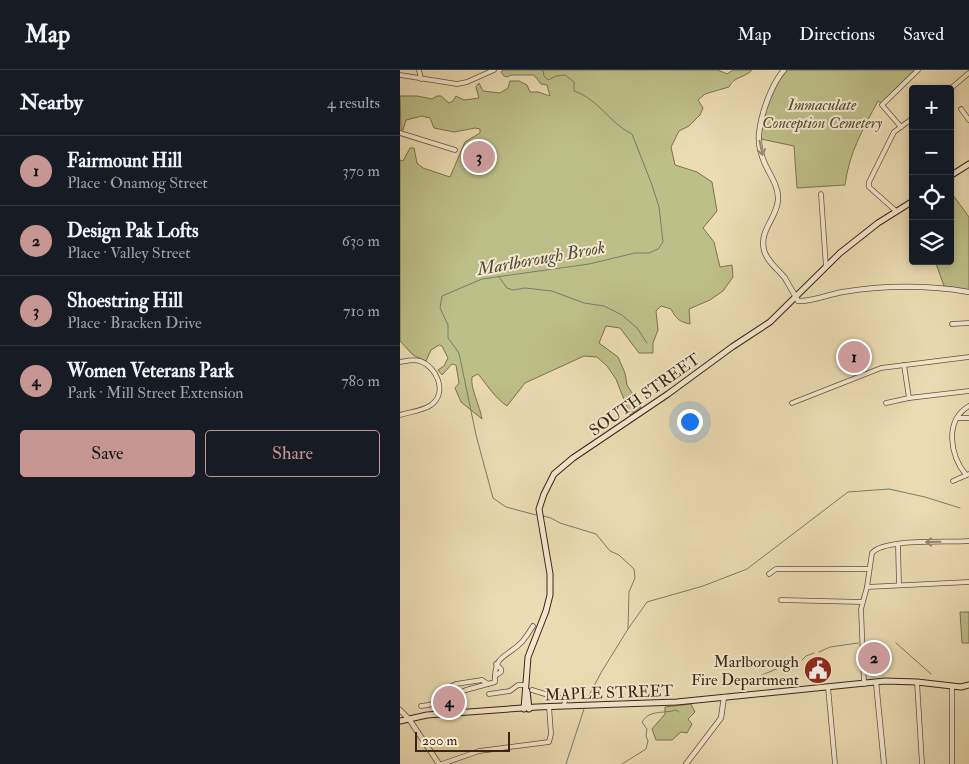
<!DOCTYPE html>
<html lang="en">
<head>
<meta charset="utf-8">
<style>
  :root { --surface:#171b24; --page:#20242c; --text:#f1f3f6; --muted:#9ea1a6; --line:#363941; --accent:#c59692 }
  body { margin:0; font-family:"IM FELL Double Pica",serif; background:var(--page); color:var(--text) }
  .controls { position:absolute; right:15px; top:15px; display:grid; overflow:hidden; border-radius:5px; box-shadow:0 2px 8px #0003 }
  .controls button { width:45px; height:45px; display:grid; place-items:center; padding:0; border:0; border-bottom:1px solid var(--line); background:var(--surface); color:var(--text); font:25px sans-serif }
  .scale { position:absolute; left:15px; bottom:12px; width:95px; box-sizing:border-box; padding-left:5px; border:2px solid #3b2415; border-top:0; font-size:14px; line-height:18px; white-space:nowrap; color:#3b2415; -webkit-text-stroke:4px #f3e8ce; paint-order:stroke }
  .you { position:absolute; left:289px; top:351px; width:18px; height:18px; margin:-12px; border:4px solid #fff; border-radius:50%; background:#1a73e8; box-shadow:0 0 0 8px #1a73e833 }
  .badge { display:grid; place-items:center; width:32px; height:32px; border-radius:50%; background:var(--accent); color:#111; font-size:16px; font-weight:700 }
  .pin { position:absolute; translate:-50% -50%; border:2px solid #fff; box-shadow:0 1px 5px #0006 }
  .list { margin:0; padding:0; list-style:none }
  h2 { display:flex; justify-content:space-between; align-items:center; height:65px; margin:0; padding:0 20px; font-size:21px }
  h2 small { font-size:16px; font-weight:400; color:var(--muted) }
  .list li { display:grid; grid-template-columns:32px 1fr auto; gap:15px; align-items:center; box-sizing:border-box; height:70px; padding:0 20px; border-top:1px solid var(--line) }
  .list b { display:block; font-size:19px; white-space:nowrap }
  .list p { margin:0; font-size:16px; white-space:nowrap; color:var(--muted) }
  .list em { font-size:16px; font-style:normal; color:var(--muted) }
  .actions { display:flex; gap:10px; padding:15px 20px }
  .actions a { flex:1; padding:11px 0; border:1px solid var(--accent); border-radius:5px; text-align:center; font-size:18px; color:var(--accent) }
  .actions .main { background:var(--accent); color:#111 }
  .icon { flex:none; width:28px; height:28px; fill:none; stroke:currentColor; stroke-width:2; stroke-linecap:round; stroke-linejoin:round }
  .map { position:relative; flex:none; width:569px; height:694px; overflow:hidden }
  header { display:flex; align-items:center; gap:30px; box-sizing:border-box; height:70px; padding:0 25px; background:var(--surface); border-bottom:1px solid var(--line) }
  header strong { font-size:24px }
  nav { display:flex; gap:28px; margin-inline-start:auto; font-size:18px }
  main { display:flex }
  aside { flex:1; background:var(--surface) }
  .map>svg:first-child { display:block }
</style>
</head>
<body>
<header>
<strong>Map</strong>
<nav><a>Map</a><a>Directions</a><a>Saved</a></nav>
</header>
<main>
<aside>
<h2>Nearby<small>4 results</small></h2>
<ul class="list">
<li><span class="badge">1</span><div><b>Fairmount Hill</b><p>Place · Onamog Street</p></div><em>370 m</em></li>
<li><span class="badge">2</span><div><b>Design Pak Lofts</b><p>Place · Valley Street</p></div><em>630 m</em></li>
<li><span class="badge">3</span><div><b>Shoestring Hill</b><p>Place · Bracken Drive</p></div><em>710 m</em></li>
<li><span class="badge">4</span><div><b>Women Veterans Park</b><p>Park · Mill Street Extension</p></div><em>780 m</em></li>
</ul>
<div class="actions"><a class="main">Save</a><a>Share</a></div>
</aside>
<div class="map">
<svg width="569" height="694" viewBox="0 0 569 694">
  <rect width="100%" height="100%" fill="#ecdcb4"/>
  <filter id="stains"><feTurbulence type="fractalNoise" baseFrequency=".004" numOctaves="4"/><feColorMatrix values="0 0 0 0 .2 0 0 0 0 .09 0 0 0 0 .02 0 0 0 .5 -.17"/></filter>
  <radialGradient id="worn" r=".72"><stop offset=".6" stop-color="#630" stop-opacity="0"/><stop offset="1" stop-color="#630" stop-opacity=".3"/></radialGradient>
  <!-- green -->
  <g fill="#bdbf89" stroke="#7c724f">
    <path d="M103 0H318L327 4 333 0H352C345 8 334 6 329 17L305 24 298 30 303 38 300 45 289 56 279 61 271 77 275 95 297 102 312 112 317 141 303 158 314 172 320 197 332 195 333 207 323 221 310 230 289 239 290 254C280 252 276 249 271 239L261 236 256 241 258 260 253 273V283H239L220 258 206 256 199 273 218 287 225 303 227 315 241 337 230 345 216 309 207 296 197 287 184 286 125 313 107 336C94 327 88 316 78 304L72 307C70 318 80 336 82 349L61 332 55 318 59 313 56 295 52 294 42 305 38 300 44 296 48 288 42 276 39 275 31 280 26 291 13 285 0 271V90L3 91 10 78H14L17 93 23 98 50 107 65 72 80 63V59L75 58 54 62 34 58 30 48 22 46 6 50 3 60H1L0 26H17L32 29 37 26H41L49 33 53 31 56 26 64 30 79 28 76 17 79 13 83 21 100 23 108 18 110 11H119L127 15 130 22H138L150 26 147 15 141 14 134 5H111L107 7 104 6 101 2Z"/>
    <path d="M387 0H515L481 33 478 31C463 59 449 83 445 115L397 118 394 76 361 69C361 46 373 17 387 0Z"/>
    <polygon points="550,121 569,147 569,220 544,216 535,191 550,191"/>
    <polygon points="560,542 569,542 569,573 562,573"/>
    <polygon points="53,626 58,629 57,638 36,639 34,635"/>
    <polygon points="291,634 295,642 288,649 292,654 287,663 281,662 272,670 256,670 252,659 265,644 265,637"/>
  </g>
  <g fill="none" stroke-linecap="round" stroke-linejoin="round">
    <!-- stream -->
    <g stroke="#737f6e" stroke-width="1">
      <polyline points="99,207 107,218 113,220 125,218 152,221 184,233 204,236 222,245 237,258 247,273"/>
      <path d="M136 445 106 437 93 428 76 365 59 283 48 268V255L40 238 42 226 82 209 189 194 235 183H249L258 179 263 172 259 137 252 115 232 64C209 53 199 29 174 21V12L165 5 156 6 148 10 144 6 143 0H140"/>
      <polyline points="143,446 151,448 160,453 196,464 210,481 219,485 234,499 235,508 229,522 228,559 202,601 186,631"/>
      <polyline points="228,559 247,532 303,516 347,499 448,422 489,419 525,427 560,438"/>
      <polyline points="496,573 531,604"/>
      <polyline points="419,582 430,577 458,573"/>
      <polyline points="402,590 406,586 414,583"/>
      <polyline points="362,605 379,598 385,598 398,592"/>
      <polyline points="166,694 184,639"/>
      <path d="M222 694 246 679 248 671 246 666 247 659 242 652C250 639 264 644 276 640L279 642"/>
    </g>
    <defs>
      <g id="minor">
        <polyline points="19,0 21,9"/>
        <polyline points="0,5 57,14 67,12 94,0"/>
        <polyline points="550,19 569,3"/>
        <polyline points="561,39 569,50"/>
        <polyline points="501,57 482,35 518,0"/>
        <polyline points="0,63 55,80"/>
        <polyline points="421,124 426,197"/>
        <polyline points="496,141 469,117 469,112 494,62 513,48"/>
        <polyline points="552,254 569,253"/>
        <path d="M0 292C6 291 13 289 20 291 37 297 48 323 31 335 23 341 9 342 0 345"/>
        <polyline points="504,295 509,328"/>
        <polyline points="392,333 481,298 569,287"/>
        <polyline points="486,333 509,328 569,321"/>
        <polyline points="558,348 569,348"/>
        <path d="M566 405C550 385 544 351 569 336"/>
        <polyline points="553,411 569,404"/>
        <polyline points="498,474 499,515"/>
        <polyline points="369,504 376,499 469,499"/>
        <polyline points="467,517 569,512"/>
        <polyline points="381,530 462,532"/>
        <polyline points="95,606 101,602 101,599 96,594"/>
        <polyline points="517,612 522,694"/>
        <path d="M464 614 461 539 467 517 472 483C484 468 548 473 569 471"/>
        <polyline points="428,617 435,694"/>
        <polyline points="132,620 165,630 164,636"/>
        <polyline points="61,622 61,643"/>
        <polyline points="89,624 110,621 118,615 126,615"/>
        <polyline points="36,632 36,624 56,614 82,610 88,614"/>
        <path d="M21 636 29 635 66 620 95 612C94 584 105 589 122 572 126 567 130 561 133 556"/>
        <polyline points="42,694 79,681 149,672 151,664 149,636"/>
        <polyline points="552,694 552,616"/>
      </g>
      <g id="tertiary">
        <path d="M384 0C371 15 361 44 359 64 358 74 361 85 365 94 370 105 379 117 378 130 377 148 359 160 364 180 367 192 378 199 385 208 389 216 394 223 398 231 412 232 429 224 443 222 486 215 526 215 569 222"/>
        <polyline points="476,612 484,694"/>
        <polyline points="0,640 9,649 39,694"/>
        <polyline points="286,694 321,648 324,627"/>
      </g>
      <g id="secondary">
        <polyline points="550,106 569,94"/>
        <polyline points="127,621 129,639"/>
        <polyline points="124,639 128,587 146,541 150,525 150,504 139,439 144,424 154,404 173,388 268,324 332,277 370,252 440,183 478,153 513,131"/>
        <polyline points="0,651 27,645 137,637 277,632 485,611 517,612 561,617 569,615"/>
      </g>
    </defs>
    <!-- minor casing -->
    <use href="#minor" stroke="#67523d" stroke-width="5.5"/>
    <!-- tertiary casing -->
    <use href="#tertiary" stroke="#67523d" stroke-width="6"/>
    <!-- secondary casing -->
    <use href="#secondary" stroke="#3b2415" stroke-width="7"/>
    <!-- minor -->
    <use href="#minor" stroke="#f3e8ce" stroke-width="4"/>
    <!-- tertiary -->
    <use href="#tertiary" stroke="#f3e8ce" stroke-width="4.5"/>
    <!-- secondary -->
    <use href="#secondary" stroke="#f3e8ce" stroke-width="5"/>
  </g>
  <!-- one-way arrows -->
  <defs><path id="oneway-shaft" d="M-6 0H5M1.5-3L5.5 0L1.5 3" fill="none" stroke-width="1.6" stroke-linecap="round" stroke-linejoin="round" transform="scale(1.25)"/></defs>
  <g stroke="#978672">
    <use href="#oneway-shaft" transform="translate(361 78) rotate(78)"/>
    <use href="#oneway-shaft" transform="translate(533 472) rotate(179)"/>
  </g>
  <!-- icons -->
  <defs>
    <symbol id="civic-disc" viewBox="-11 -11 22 22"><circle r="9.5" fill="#8f2418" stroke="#f3e8ce"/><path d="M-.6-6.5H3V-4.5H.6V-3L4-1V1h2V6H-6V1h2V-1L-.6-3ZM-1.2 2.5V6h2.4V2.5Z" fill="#fff"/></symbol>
  </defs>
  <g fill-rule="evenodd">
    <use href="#civic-disc" x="402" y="584" width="32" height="32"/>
  </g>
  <g text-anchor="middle" stroke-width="4" stroke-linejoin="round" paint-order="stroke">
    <!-- park labels -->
    <g font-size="16" font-style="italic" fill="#5c4b32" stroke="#f3e8ce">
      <text x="422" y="40">Immaculate<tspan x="422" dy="18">Conception Cemetery</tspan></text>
    </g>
    <!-- street labels -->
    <g font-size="16" fill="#3b2415" stroke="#f3e8ce">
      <text transform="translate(244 324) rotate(-35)" y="6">SOUTH STREET</text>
      <text transform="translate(209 622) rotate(-2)" y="6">MAPLE STREET</text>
    </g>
    <!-- poi labels -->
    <g font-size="16" fill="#3b2415" stroke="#f3e8ce" text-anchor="end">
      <text x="399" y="597">Marlborough<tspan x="399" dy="18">Fire Department</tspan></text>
    </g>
    <!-- water labels -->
    <g font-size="18" font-style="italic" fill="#524a3a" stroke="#f3e8ce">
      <text transform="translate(141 188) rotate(-10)" y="6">Marlborough Brook</text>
    </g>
  </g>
  <rect width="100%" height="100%" filter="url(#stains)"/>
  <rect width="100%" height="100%" fill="url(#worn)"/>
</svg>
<div class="controls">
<button>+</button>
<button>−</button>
<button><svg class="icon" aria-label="locate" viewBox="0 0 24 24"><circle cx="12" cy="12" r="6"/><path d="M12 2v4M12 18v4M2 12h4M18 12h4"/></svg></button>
<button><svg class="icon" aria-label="layers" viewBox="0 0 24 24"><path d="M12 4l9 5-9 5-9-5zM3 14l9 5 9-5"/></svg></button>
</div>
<div class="scale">200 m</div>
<div class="you"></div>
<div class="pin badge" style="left:454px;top:287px">1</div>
<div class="pin badge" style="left:474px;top:588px">2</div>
<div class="pin badge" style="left:79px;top:87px">3</div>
<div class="pin badge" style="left:49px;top:632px">4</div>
</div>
</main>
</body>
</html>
